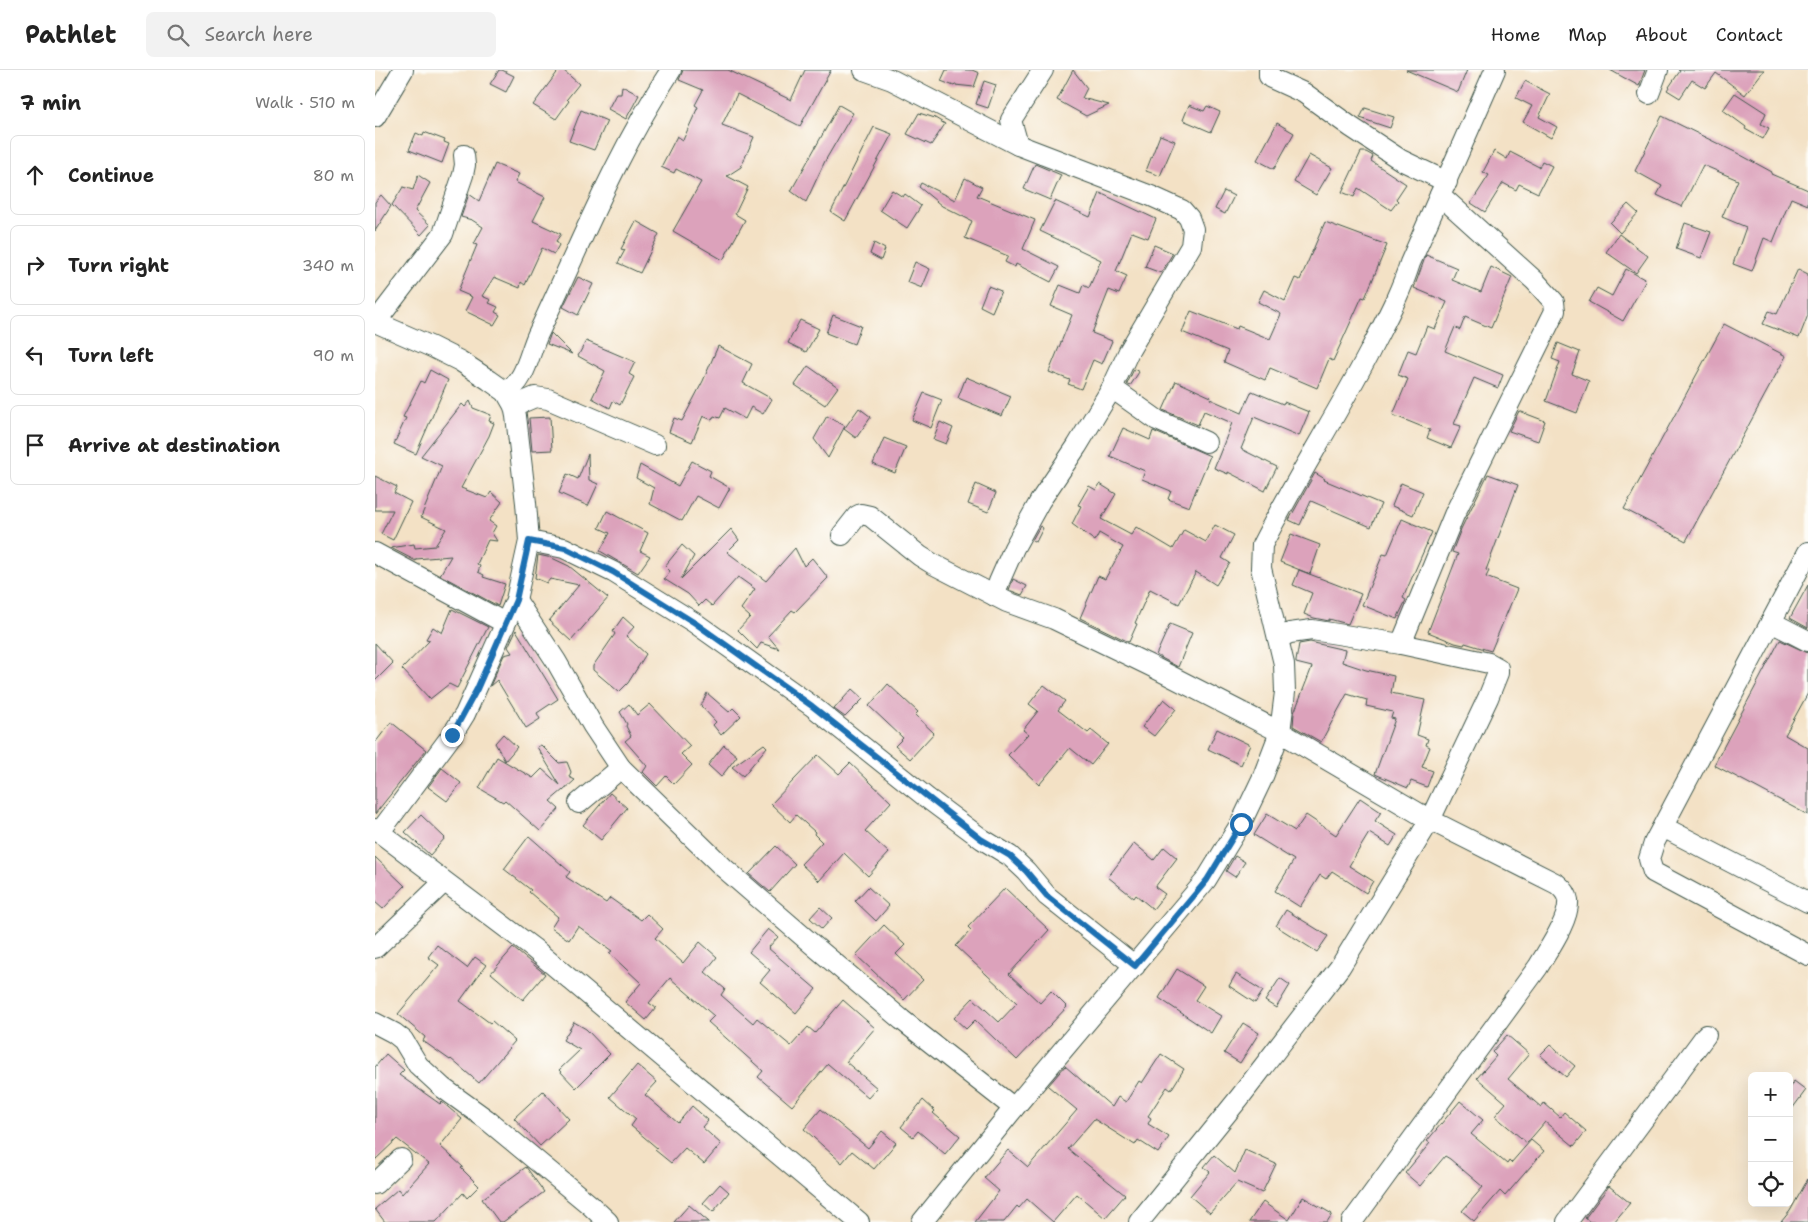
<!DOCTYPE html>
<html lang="en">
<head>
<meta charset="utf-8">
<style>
  :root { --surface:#fff; --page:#f2f2f2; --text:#222; --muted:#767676; --line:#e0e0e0 }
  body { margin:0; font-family:"Shantell Sans",sans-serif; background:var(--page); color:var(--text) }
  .controls { position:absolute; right:15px; bottom:15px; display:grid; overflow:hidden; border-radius:8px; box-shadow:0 5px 20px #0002 }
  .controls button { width:45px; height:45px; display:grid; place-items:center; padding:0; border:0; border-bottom:1px solid var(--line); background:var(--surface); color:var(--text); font:25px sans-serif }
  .stop { position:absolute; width:15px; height:15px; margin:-11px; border:4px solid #1f6fb2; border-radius:50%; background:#fff }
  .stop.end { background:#1f6fb2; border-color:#fff; box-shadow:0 1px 5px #0008 }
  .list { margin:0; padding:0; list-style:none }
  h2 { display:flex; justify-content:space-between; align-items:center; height:65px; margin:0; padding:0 20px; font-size:21px }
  h2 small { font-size:16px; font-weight:400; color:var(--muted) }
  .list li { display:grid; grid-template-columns:32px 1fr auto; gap:15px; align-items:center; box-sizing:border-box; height:80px; margin:0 10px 10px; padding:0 10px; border:1px solid var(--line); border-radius:8px }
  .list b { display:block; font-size:19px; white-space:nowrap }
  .list em { font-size:16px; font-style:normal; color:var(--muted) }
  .icon { flex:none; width:28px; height:28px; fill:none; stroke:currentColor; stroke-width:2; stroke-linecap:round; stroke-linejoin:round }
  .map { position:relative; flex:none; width:1433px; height:1152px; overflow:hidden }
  header { display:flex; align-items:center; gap:30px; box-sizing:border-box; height:70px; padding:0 25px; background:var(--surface); border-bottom:1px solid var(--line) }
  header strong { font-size:24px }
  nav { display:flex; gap:28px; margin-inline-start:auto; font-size:18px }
  .search { width:350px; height:45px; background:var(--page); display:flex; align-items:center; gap:12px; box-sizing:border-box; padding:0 18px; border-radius:8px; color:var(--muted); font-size:19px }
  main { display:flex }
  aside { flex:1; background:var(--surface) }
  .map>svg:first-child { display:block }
</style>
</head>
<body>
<header>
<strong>Pathlet</strong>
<div class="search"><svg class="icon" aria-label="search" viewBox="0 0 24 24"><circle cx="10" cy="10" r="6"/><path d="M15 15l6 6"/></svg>Search here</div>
<nav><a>Home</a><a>Map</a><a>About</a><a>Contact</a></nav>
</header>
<main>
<aside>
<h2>7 min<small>Walk · 510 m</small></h2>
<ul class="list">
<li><svg class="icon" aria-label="ahead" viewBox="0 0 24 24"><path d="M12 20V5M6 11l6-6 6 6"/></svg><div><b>Continue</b></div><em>80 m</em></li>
<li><svg class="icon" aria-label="right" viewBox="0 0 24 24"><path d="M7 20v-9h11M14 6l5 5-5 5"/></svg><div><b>Turn right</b></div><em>340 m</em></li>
<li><svg class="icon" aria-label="left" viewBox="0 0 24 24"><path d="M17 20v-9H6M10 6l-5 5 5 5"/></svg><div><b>Turn left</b></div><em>90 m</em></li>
<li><svg class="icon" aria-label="arrive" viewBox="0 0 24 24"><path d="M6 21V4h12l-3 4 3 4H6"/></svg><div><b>Arrive at destination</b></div></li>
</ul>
</aside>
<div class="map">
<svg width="1433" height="1152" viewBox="0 0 1433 1152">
  <rect width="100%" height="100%" fill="#fdfcf7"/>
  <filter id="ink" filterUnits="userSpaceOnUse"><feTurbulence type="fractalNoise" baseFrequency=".02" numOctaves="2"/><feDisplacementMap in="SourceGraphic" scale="10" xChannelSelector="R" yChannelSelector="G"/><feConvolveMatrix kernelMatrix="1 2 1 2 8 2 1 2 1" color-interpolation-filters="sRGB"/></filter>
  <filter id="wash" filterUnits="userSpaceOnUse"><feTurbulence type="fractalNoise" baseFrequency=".0096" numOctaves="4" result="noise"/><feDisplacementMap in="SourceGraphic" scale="20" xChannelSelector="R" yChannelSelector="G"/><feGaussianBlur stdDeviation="1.12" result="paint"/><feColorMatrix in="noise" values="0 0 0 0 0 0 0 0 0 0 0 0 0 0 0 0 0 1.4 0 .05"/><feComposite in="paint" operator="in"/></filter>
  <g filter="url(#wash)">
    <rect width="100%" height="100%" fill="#f3e1c5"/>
    <g id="blocks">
      <!-- building -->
      <g fill="#dca2bb">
        <polygon points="124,0 127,0 139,6 131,22 115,14"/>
        <polygon points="184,0 188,0 204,14 192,29 194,31 181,49 158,35"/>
        <polygon points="308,0 353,0 416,30 430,0 456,0 425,56 362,24 347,55 379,67 366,97 352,106 373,117 360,144 370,150 348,190 298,161 326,112 301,99 299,103 286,97 302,66 308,70 323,37 320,35 328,20 304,10"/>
        <polygon points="571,0 597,0 604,3 599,17 580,15 579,16 566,11"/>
        <polygon points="698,0 712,18 707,28 734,35 711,46 682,30"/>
        <polygon points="1031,0 1092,0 1083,22"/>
        <polygon points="1235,0 1270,0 1264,16"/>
        <polygon points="1303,0 1389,0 1370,25 1341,3 1330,18 1317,10 1305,28 1292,20 1305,1"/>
        <polygon points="609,11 621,15 613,38 601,34"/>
        <polygon points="1150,11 1175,24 1164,47 1182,57 1176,68 1148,52 1157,36 1141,28"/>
        <polygon points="247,16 264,25 251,49 233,39 241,24 246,24"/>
        <polygon points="1360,23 1391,43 1386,54 1394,58 1388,69 1370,59 1371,57 1348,40"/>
        <polygon points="464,35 478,43 450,91 431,132 416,121"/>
        <polygon points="814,35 829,41 832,36 845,42 836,62 808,50"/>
        <polygon points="990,38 1019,47 1015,58 985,48"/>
        <polygon points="206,40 232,51 219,80 194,71"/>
        <polygon points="544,43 560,48 570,54 556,75 532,64"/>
        <polygon points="1287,46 1362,83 1397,102 1396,104 1433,120 1433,135 1416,128 1398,172 1389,168 1377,201 1358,194 1371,157 1347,147 1363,110 1328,95 1307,137 1282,125 1287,116 1260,101"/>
        <polygon points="902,53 919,63 899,99 882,90"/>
        <polygon points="499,57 517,64 470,151 456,142"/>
        <polygon points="49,62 70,70 69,72 74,74 67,93 34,80 41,63 48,66"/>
        <polygon points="785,65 800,71 785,106 771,101"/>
        <polygon points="1119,81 1132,89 1135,82 1164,97 1167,91 1177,96 1163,123 1144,114 1141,120 1128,113 1110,142 1096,133 1114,105 1108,102"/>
        <polygon points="986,82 991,82 998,86 996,91 1031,114 1021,129 1023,131 1016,140 983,118 979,127 967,122"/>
        <polygon points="934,85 957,98 941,125 919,112"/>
        <polygon points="120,94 144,104 140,112 170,127 158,151 186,164 181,171 184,175 179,184 167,178 150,215 146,212 145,218 119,207 107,226 116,230 114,233 123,237 120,242 125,245 119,255 90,241 97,227 83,221 102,175 99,174 108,157 97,150 86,147 94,124 104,131"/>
        <polygon points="660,94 686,105 675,130 649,119"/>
        <polygon points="43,105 55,113 40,141 55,155 46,165 17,135 28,117 38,120"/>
        <polygon points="590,108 607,117 602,126 660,150 648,179 684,197 676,212 641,194 640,197 630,192 633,186 590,168 597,151 567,136 544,117 546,113 580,130"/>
        <polygon points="517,120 528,127 530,124 546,136 532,158 505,140"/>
        <polygon points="849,121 859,126 850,144 840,139"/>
        <polygon points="725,123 781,149 773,168 757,162 741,201 752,206 744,224 734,220 717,263 737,271 727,294 718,290 706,319 693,314 695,310 674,302 697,245 676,236 685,215 705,223 708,215 714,218 726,190 665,161 680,131 715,147"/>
        <polygon points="6,125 16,136 0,161 0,132"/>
        <polygon points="1253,134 1263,143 1245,163 1235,153"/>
        <polygon points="261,151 284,164 265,203 243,193 250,180 246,179"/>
        <polygon points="950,152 1012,175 990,228 987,227 958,291 954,289 942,318 895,298 890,310 849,292 853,281 807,262 816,241 862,259 863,256 895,269 906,244 883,232 889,220 910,231 920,208 925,210"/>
        <polygon points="1310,153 1336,162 1326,188 1301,179"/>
        <polygon points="1244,164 1273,186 1261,203 1231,182"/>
        <polygon points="499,173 510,179 506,190 495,184"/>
        <polygon points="779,175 798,183 786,203 770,197"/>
        <polygon points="1051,185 1082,198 1077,210 1106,222 1116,197 1137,207 1116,258 1090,247 1085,260 1080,257 1070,281 1128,305 1123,318 1099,308 1079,354 1086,356 1076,378 1052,368 1055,360 1018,345 1033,309 1023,305 1033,280 1041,283 1052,256 1060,259 1072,232 1039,218"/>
        <polygon points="540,192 555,199 547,218 532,212"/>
        <polygon points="1251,199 1271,210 1248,251 1214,232 1222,218 1237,226"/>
        <polygon points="1423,199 1433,204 1433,245 1424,268 1388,254 1394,241 1402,244"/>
        <polygon points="203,207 218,214 203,245 188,237"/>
        <polygon points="613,216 626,221 617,242 605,236"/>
        <polygon points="458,245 486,256 479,274 451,263"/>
        <polygon points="425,250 444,259 431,282 413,273"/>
        <polygon points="1349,254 1411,286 1311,471 1249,439"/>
        <polygon points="176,263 197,284 172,274"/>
        <polygon points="211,271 260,292 254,304 259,307 245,335 238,331 235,338 217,328 230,301 203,286"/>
        <polygon points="1183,273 1205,282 1197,304 1214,311 1202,343 1171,331 1185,292 1177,289"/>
        <polygon points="343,276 377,294 368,313 397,329 388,344 376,337 370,349 350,338 345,348 339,346 337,350 328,346 317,372 294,362 299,348 307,351 328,311"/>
        <polygon points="433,296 463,317 450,335 420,315"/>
        <polygon points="759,299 764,302 755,316 752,314"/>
        <polygon points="55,300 73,310 41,384 19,374 31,348 28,347 46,311 49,313"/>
        <polygon points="591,307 636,326 627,346 583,328"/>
        <polygon points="801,311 836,327 835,329 867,343 877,321 908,334 909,332 934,342 924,366 879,347 866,379 902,397 890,421 853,402 853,404 839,398 857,353 829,341 823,355 788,340"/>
        <polygon points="549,323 567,330 556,358 537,350"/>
        <polygon points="95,331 98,338 116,345 114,351 119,353 114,366 86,418 112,428 116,422 127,432 114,451 121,456 117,463 122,471 113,470 102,494 105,496 103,502 109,505 108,507 130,514 123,536 65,505 76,486 41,489 41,491 16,478 39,474 40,478 60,476 71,459 46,447 67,396 46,386 87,334 90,337"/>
        <polygon points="484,338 496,347 481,368 469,359"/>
        <polygon points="1144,341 1170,351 1163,371 1134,361"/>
        <polygon points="452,346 470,356 453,388 439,369"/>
        <polygon points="175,347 177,380 157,381 154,348"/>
        <polygon points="565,352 578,358 571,374 558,369"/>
        <polygon points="748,358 775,370 778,361 835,386 814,437 793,429 796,421 767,409 770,401 735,386"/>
        <polygon points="509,368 531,377 520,403 498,394"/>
        <polygon points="213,384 214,410 223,414 213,436 184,423 192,404 203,409"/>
        <polygon points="317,391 336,401 334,406 355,418 344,438 321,426 307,451 275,434 279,418 261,408 265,395 303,416"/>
        <polygon points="940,403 950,409 949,410 1006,434 996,457 936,431 925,455 914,450"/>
        <polygon points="1113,404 1143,415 1111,500 1114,501 1111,507 1142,519 1116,581 1090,573 1089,575 1080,573 1053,562 1083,484 1077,482 1086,459"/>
        <polygon points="0,406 22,417 19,423 36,432 18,470 6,464 18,440 0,440"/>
        <polygon points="1026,413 1048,422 1038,445 1017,436"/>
        <polygon points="601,414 621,423 613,442 593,434"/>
        <polygon points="725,414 741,424 726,449 756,465 761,457 798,479 809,460 831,472 840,455 859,465 847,488 855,493 841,515 821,502 804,534 775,519 760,553 762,554 754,572 705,548 723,506 730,509 748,477 724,463 720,471 697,454 706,436 703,435 714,416 721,420"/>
        <polygon points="232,441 273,463 265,481 275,486 263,503 225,481 235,463 224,458"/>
        <polygon points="1027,449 1057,462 1028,528 1031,530 1022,549 987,535 1008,484 1012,485"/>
        <polygon points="665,456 668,458 661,472 657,470"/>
        <polygon points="356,459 364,470 352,482 391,511 420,478 429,496 437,488 453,508 420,542 417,540 393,566 404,579 386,573 382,579 363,560 375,547 366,539 380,519 363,507 337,536 330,530 324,536 313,524 289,509 295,501 290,496 307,475 319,486 306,509"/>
        <polygon points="916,464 945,475 935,504 905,492"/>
        <polygon points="163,485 177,488 194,496 233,528 196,571 174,551 204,515 175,509 172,513 160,508"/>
        <polygon points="924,500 986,524 973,554 954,549 954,551 939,548 929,544 937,523 918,515"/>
        <polygon points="638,509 652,516 647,525 634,520"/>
        <polygon points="1433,515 1433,558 1415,548"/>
        <polygon points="77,539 113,557 82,618 74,614 55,629 27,599 55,570 51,569 58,557 67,563"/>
        <polygon points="248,547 259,557 251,566 271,584 253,613 244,622 218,600 218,596 240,564 238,561"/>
        <polygon points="795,554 817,563 803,597 781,585"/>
        <polygon points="141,560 183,629 162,643 165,649 151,658 122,610 115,616 129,585 137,583 133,577"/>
        <polygon points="1405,570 1433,583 1433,623 1410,665 1433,678 1433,745 1339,695"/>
        <polygon points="935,572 970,580 967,592 991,600 1019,606 1016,623 1050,630 1042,665 1053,669 1051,675 1055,677 1047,697 1058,701 1052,717 1036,711 1033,718 1000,704 1020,649 1016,648 1018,642 991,636 992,630 972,624 946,672 918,656 919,643 937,597 921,593 921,591 924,574"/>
        <polygon points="0,573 18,593 0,611"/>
        <polygon points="513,614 543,642 540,645 559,663 535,689 520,676 528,668 494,636"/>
        <polygon points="669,615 690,631 683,640 713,663 716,660 733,674 716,695 695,678 664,715 633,685 653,664 648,660 663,641 654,634"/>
        <polygon points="477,619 488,629 470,647 459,639"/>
        <polygon points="332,623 354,642 358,638 366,646 346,665 338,655 341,652 326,636"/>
        <polygon points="789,629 801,639 779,666 767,657"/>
        <polygon points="254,634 262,645 275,634 315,676 306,684 317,695 299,714 291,706 282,716 268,702 272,696 250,671 256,666 251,656 252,654 245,642"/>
        <polygon points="16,652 51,680 0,744 0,673"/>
        <polygon points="842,659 875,675 866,695 833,679"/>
        <polygon points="128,664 142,677 130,691 120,673"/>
        <polygon points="389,674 392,677 368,706 357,697"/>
        <polygon points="166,675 184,693 192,692 196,702 194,707 200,710 188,721 188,720 175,731 184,739 165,761 130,730 128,732 104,718 122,687 158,708 167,699 185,715 162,677"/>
        <polygon points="349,675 362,686 346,707 333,695"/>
        <polygon points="443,685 464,704 475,693 516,732 490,761 514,783 493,806 469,783 444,811 426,794 447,772 439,764 440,762 421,745 415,752 396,734"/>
        <polygon points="67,698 86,713 72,731 53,717"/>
        <polygon points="235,723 252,738 226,770 208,755"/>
        <polygon points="985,728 1006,742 1000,751 1022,765 1015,776 994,763 974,796 998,811 991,823 957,801 951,809 945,805 925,837 900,821 919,790 879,765 892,744 920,761 931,745 961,765"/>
        <polygon points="46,745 70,768 55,785 30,762"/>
        <polygon points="154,766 195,802 191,807 231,833 235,828 266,850 272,844 288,859 280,868 308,893 325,872 342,887 330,902 350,919 346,925 378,953 382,948 416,976 433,957 440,963 468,930 500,958 471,992 502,1018 493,1028 453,994 417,1036 383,1007 388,1001 333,952 339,946 295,908 274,933 281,938 271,950 250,932 266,913 234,883 237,881 203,856 194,870 176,858 183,847 154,822 156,820 129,799"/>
        <polygon points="759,773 779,790 789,777 802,788 780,817 790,824 778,839 761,825 759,828 733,807"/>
        <polygon points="401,776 420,794 395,822 374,804"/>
        <polygon points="860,786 870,792 860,807 851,801"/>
        <polygon points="0,787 30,816 8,839 0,832"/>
        <polygon points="493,817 514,836 501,851 480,831"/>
        <polygon points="630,818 674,860 634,904 665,933 676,921 692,937 642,990 600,950 591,959 579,948 598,928 624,952 642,933 581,876 596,860 593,857"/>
        <polygon points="445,837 457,848 447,859 435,848"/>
        <polygon points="911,840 953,866 942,882 901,856"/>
        <polygon points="509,855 530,875 521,884 548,910 529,930 481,885"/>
        <polygon points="393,859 403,867 393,878 441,919 421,943 385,912 395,900 374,882"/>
        <polygon points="62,875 92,898 100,887 111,895 85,931 115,953 117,951 140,971 104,1013 76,989 75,990 48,971 50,967 23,944 64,895 53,887"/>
        <polygon points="138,878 170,904 148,930 116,903"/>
        <polygon points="802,899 829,916 820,930 846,946 836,963 784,928"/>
        <polygon points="861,904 888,921 880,933 854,916"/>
        <polygon points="905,908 915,915 901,938 890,931"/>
        <polygon points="199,952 211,959 235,984 201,1018 184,1000 205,980 188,970"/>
        <polygon points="868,953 884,963 865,993 849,983"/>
        <polygon points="1132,965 1154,984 1133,1009 1166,1037 1169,1033 1185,1047 1189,1042 1211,1061 1199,1076 1170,1052 1152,1073 1120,1046 1131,1033 1102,1008 1121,986 1117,982"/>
        <polygon points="1175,975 1200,996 1191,1007 1165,985"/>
        <polygon points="11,984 29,1000 24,1005 65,1034 67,1032 87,1049 65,1076 88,1097 86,1098 104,1116 92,1128 88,1123 61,1152 10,1152 0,1139 23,1119 27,1124 54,1094 22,1069 0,1090 0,997"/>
        <polygon points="786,984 809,999 796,1020 792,1017 773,1046 776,1048 773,1054 794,1067 783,1083 763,1070 760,1075 719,1049 693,1079 750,1125 730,1148 702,1124 678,1152 652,1129 644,1138 642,1136 629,1152 600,1152 624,1121 609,1108 633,1080 653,1097 702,1040 673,1016 690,996 737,1037 743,1027 751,1032 764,1011 767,1013"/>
        <polygon points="262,995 282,1012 270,1025 303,1053 317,1036 333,1050 327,1057 346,1074 329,1094 310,1078 296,1093 280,1080 282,1078 256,1056 261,1049 235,1027"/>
        <polygon points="1419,1011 1431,1020 1414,1043 1414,1018"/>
        <polygon points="168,1021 194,1049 165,1076 139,1048"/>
        <polygon points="548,1030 560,1041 558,1043 585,1066 570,1084 543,1061 538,1067 526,1057"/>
        <polygon points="1085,1031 1108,1050 1096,1064 1132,1094 1134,1091 1136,1093 1156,1070 1169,1081 1130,1126 1125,1121 1099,1151 1087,1141 1108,1117 1075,1089 1070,1086 1045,1116 1030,1103 1055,1073 1052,1071"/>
        <polygon points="446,1039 493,1078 507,1061 521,1073 499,1099 477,1081 467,1093 429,1059"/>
        <polygon points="870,1080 901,1094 887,1123 862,1112 835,1143 815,1126 835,1102 829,1097 839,1085 860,1103"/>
        <polygon points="151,1097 169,1122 128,1152 124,1152 107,1129"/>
        <polygon points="1433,1109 1433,1152 1406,1152 1415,1141"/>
        <polygon points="345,1114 354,1122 338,1142 328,1133"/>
        <polygon points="1234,1116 1255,1133 1239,1152 1215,1152 1210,1148"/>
        <polygon points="928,1127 957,1144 952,1152 874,1152 888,1132 914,1150"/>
        <polygon points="314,1135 334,1152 299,1152"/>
      </g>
    </g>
  </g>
  <g filter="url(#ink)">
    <use href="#blocks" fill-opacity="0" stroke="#3f564a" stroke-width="1"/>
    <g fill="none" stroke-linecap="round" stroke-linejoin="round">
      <defs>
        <g id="minor">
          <polyline points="489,0 517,10 643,75 776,126 807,140 814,148 818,159 816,176 754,281 737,318 702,376 665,431 639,478 624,512 620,526"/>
          <polyline points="894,0 894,6 896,8 929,23 976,57 1026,90 1072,112"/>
          <polyline points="1274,24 1283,0"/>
          <polyline points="0,47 28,0"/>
          <polyline points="643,75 636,50 668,0"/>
          <polyline points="0,252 57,277 85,291 114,310 131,322 139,336 141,346 151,433 154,471 141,530 90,644 77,665 4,763"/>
          <polyline points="0,253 68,164 88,105 90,95 89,85"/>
          <polyline points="737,318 782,350 831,372"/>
          <path d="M131 322C151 311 154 283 163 264 205 175 242 82 296 0"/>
          <polyline points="139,336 160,327 173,329 280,375"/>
          <path d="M467 465 482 446 486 444 495 446 545 486 558 494 632 532 679 549 776 596 905 662 1055 750 1182 814C1187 818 1192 823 1193 830 1195 849 1173 880 1163 897L977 1152"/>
          <polyline points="154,471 189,478 238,502 320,553 437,636 552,728 607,769 635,786 651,801 672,826 760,896"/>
          <polyline points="1433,482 1279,773 1274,789 1278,802 1433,885"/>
          <polyline points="0,483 130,553"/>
          <polyline points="141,530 181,591 218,656 246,698 349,798 438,875 527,950 639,1038"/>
          <polyline points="1396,552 1433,571"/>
          <polyline points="1026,574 1079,445 1180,241 1179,232 1160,211 1065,125"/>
          <polyline points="204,733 246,698"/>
          <polyline points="1288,757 1433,832"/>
          <polyline points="0,759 158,878 484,1152"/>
          <polyline points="0,878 69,812"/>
          <polyline points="0,953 19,963 28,970 43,995 68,1018 111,1049 215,1135 233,1152"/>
          <polyline points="0,1114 26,1089"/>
          <path d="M547 1152 639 1038 831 810 866 753 887 709 905 662 910 622 909 594 886 498 887 475C920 410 960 348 994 283 1009 253 1025 225 1035 193L1120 0"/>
          <polyline points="764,1152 865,1027 965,897 1055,750 1113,628 1123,603 1123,598 1114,593 1026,574 937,560 915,563 903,568"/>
          <polyline points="1192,1152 1331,965"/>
        </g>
      </defs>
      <!-- minor casing -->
      <use href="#minor" stroke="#3f564a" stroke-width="22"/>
      <!-- minor -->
      <use href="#minor" stroke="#fff" stroke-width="20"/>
    </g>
  </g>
  <g fill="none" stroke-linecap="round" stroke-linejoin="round" filter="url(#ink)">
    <!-- route -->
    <polyline stroke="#1f6fb2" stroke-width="6" points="77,665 102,619 141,530 154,471 190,478 238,502 320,553 437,636 606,769 635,786 651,801 672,826 760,896 832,810 866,754"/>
  </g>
</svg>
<div class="controls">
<button>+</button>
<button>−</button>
<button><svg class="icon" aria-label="locate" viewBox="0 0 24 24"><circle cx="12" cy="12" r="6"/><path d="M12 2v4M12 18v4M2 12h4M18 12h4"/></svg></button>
</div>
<div class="stop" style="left:866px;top:754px"></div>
<div class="stop end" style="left:77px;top:665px"></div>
</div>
</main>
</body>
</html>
